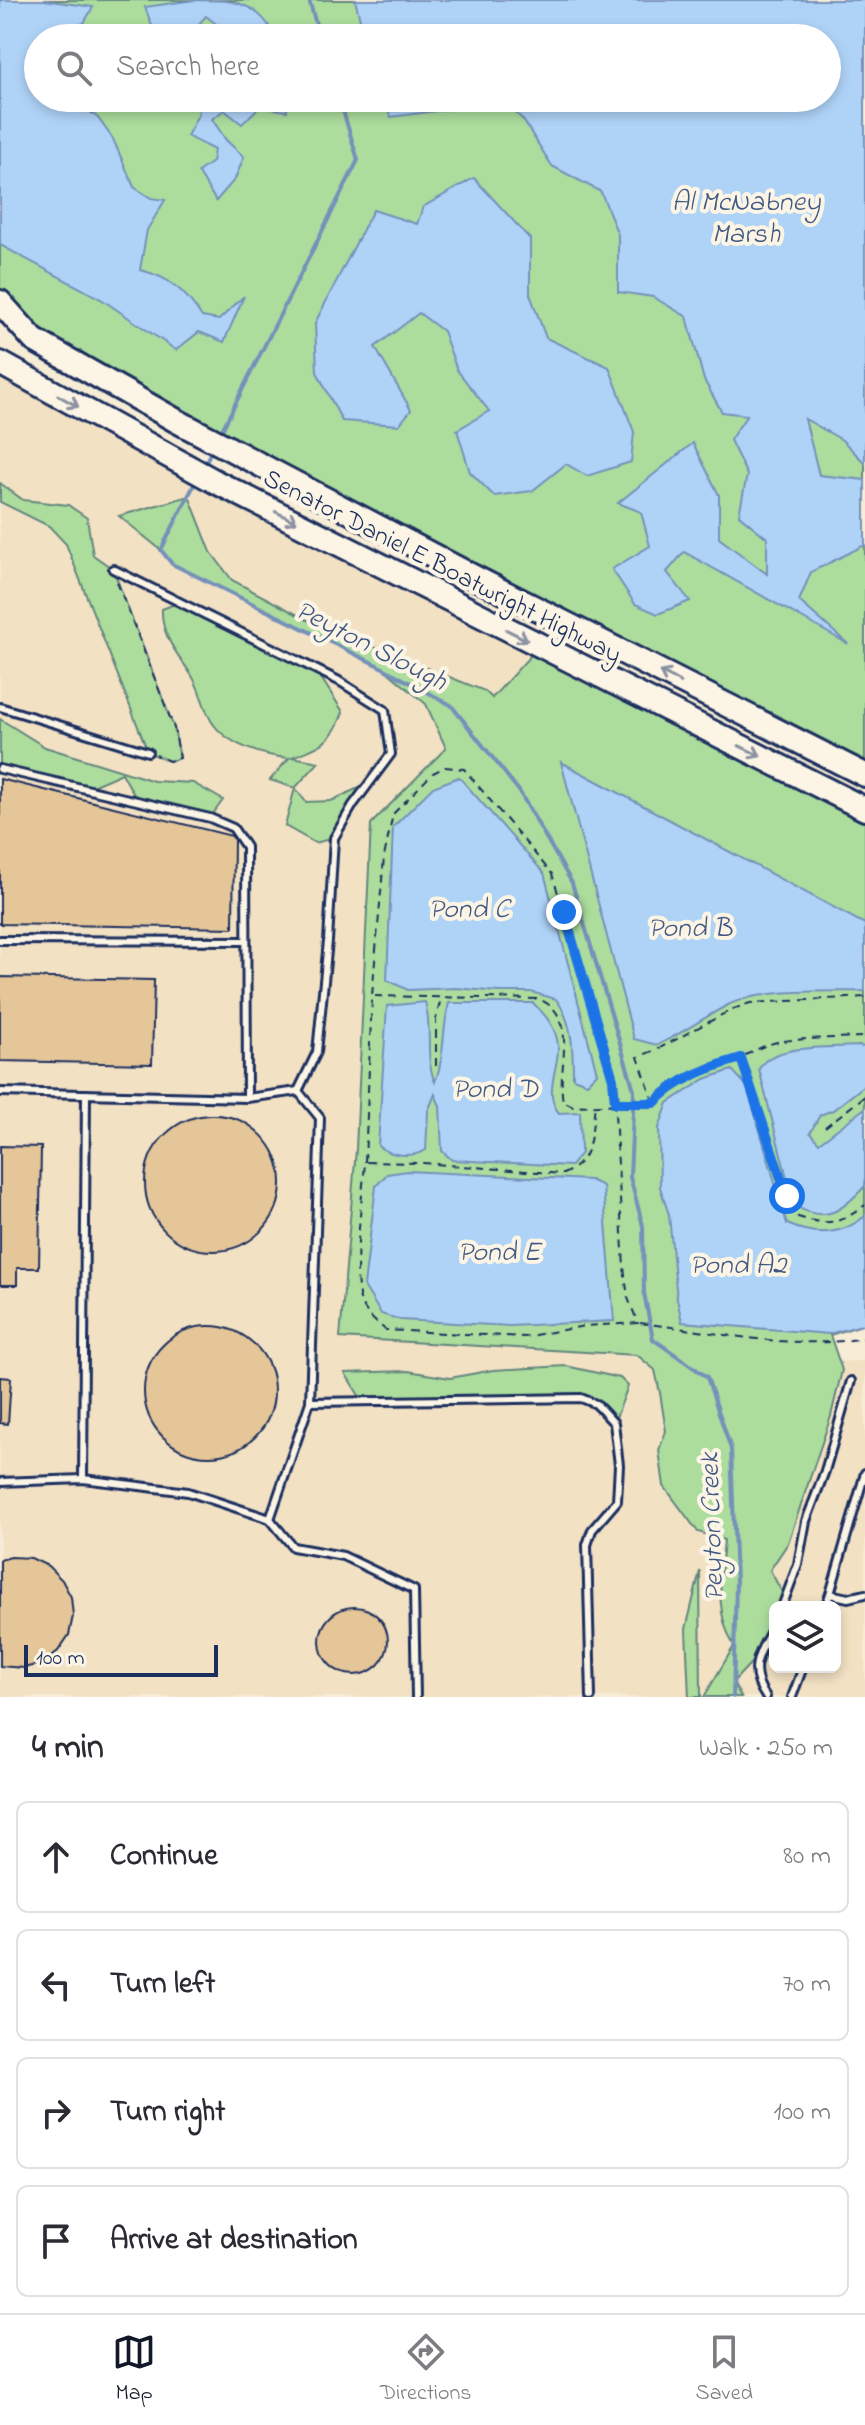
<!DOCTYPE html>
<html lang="en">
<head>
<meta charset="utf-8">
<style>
  :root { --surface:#fff; --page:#f2f2f3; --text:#2b2b33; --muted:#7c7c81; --line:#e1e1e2; --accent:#111827 }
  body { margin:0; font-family:"Indie Flower",sans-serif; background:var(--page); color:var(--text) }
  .controls { position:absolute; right:24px; bottom:24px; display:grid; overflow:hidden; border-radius:12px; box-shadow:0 4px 12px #0003 }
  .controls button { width:72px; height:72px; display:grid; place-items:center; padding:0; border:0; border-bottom:2px solid var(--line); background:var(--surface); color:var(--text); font:40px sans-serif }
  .scale { position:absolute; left:24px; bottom:20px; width:194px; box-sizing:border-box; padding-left:8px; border:4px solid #1b2f5e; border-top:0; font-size:22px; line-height:28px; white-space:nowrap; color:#1b2f5e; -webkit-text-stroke:6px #fcf5e5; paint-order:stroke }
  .stop { position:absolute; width:24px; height:24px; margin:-18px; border:6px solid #1a73e8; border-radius:50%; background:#fff }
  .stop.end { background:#1a73e8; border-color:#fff; box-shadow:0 2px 8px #0008 }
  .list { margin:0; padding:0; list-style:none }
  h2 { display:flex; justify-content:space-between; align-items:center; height:104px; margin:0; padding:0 32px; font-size:34px }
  h2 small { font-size:26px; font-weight:400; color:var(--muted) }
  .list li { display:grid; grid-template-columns:52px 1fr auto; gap:24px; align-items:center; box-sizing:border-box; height:112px; margin:0 16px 16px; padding:0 16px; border:2px solid var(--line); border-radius:12px }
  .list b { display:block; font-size:30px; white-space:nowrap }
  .list em { font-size:26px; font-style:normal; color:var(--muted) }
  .icon { flex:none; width:44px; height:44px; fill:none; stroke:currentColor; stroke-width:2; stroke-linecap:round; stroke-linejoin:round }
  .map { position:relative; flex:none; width:865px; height:1697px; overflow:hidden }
  .search { position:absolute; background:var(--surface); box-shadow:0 4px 12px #0003; left:24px; right:24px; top:24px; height:88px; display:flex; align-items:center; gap:20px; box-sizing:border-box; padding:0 28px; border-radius:44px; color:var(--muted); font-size:30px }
  .sheet { height:616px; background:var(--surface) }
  nav { display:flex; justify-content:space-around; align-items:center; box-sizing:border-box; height:112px; border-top:2px solid var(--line); background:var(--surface); font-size:22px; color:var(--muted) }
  nav a { display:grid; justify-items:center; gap:4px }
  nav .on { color:var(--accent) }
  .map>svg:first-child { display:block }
</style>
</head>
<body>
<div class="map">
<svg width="865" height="1697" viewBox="0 0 865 1697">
  <rect width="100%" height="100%" fill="#f7ecd6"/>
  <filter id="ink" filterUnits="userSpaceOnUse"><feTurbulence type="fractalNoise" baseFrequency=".0125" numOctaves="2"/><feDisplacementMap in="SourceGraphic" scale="16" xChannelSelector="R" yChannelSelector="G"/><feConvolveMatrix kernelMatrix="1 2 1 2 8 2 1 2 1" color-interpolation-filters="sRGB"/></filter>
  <g filter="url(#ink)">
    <!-- built -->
    <path fill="#f2e1c3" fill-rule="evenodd" d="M0 363 539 646 464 731 356 1149 340 1338 824 1362 865 1361V1697H0ZM775 1607H835V1667H775Z"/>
    <!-- green -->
    <g fill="#acdd9d" stroke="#64867e" stroke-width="2" fill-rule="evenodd">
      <path d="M0 0H865V775L34 340 0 302ZM38 38H827V98H38Z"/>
      <polygon points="0,483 23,500 68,505 87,518 93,555 113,569 174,728 180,758 169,761 148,752 66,544 49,526 0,502"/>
      <path d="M189 496 211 552 232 580 313 623 485 691 492 698 539 646 865 809V1324L830 1335 842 1370 831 1416 788 1543 770 1570 790 1607H775V1633L764 1649 733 1682 741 1697H704L734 1646C714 1612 721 1578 724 1540L698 1532 664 1486 659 1450 666 1431 660 1393 655 1370 637 1355 340 1338 356 1149 371 824 446 748 426 704 383 668 172 564 161 550 119 516Z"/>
      <path d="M180 602 316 670 343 712C333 742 320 747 292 757L319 762 295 788 306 802 331 801 371 782 334 838 315 843 285 826 295 788 270 780 289 758C263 756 227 745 212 722 203 708 201 690 192 676 178 654 161 637 162 609Z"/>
      <polygon points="0,719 45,747 154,781 193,783 223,800 210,818 138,802 122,773 83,790 0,769"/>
      <polygon points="566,1366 620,1378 628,1386 614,1423 596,1404 580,1398 363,1402 345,1373 408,1371 450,1378 493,1370"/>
      <polygon points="700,1571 701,1697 689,1697 686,1629"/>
    </g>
    <!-- water -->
    <g fill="#afd3f7" stroke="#7491ba" stroke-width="2">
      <path d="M0 0H44L93 7 84 23 61 32 59 38H38V98H72L98 118 113 139 134 187 151 198 165 200 147 230 140 270C170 277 186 292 202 317L219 320 244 296 224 342 199 332 176 350 101 299 0 245Z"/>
      <path d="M194 0C232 0 258 0 276 38H234L206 16 186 38H162L152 26 145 7Z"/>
      <polygon points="355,0 865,0 865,463 842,440 805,419 819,475 865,480 865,545 811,572 799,601 848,644 684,552 667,572 690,601 658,614 635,604 612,569 650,546 641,512 618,503 693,443 719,495 719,538 767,574 767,538 739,515 747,475 730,440 747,415 722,412 704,380 687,317 653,297 618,292 618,235 601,192 552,166 523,120 501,98 827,98 827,38 365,38"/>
      <polygon points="201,98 288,98 287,111 259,107 242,124 224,110 212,119 226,140 244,157 235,179 216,201 198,172 212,162 214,150 187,136 198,115"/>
      <polygon points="382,98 454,98 451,109 391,117"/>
      <polygon points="474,178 530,239 530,294 546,338 609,367 634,432 631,462 587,476 566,464 532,491 494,496 470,472 457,430 489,411 457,370 443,331 419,313 375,347 411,410 399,425 342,421 317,372 315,323 373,210 417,224 423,207"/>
      <path d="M561 762 865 924V991C828 992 760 988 728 1005 704 1017 682 1034 657 1045L634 1039Z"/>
      <path d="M459 777 544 873 597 1073 587 1083 573 1078C573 1049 573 1022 556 999L531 992H498L457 988 408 990 387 980 393 827 433 787Z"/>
      <path d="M425 1002C433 1029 424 1057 435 1082 445 1057 442 1029 449 1003H533C545 1014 557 1029 558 1046 559 1068 543 1094 559 1113L580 1112 581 1153 571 1166 452 1160 442 1151 440 1106 435 1094 428 1111 426 1150C413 1158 390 1156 378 1146L387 1006Z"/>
      <path d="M859 1046 865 1047V1085L833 1110 820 1115 810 1133 819 1143 865 1108V1186C843 1210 825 1225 794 1205L759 1069C771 1043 832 1048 859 1046Z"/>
      <path d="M732 1070 747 1086 787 1224C814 1236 841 1236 865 1216V1324L829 1334 682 1322 677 1299 669 1215 660 1187 659 1128 668 1103 705 1079Z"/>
      <polygon points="407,1171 590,1180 603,1186 614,1321 510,1326 401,1320 381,1314 364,1286 376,1186 387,1174"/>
    </g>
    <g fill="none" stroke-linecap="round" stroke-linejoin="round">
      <!-- stream -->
      <g stroke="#7491ba" stroke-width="4">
        <polyline points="309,0 320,38"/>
        <polyline points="219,436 358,160 339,98"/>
        <polyline points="203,468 213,447"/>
        <polyline points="197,479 161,550 172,564 383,668 451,705 519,791 572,883 634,1090 630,1177 643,1226 644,1293 653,1339 707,1377 731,1449 736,1583 733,1697"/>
      </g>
    </g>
    <!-- building -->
    <g fill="#e5c698" stroke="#1b2f5e" stroke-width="2">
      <polygon points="0,779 232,836 234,840 233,928 0,924"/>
      <polygon points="0,977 154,980 152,1064 0,1061"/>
      <circle cx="213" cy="1183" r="68"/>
      <polygon points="0,1146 41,1147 39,1268 17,1268 17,1285 0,1285"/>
      <circle cx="209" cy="1391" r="65"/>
      <polygon points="0,1377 11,1378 8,1424 0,1423"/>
      <polygon points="11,1557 31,1558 48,1566 62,1580 71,1597 73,1616 69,1635 58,1651 43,1663 24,1668 0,1666 0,1560"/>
      <circle cx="354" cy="1641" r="34"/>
    </g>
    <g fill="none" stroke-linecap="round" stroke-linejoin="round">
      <defs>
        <g id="lane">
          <polyline points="113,569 339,681 385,710 391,754 353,805 334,838 328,941 317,1052 298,1091"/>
          <polyline points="0,707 148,752"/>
          <polyline points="0,769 210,818 233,828 246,847 247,1098"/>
          <polyline points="0,940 246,941"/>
          <polyline points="0,1092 247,1098 298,1091 320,1118 310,1402 270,1519 188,1492 83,1479 0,1482"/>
          <polyline points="310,1402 581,1398 596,1404 614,1423 619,1465 617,1501 592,1530 587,1545 591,1697"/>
          <polyline points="865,1473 830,1594 848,1598 865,1594"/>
          <polyline points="83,1479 86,1094"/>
          <polyline points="270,1519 293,1547 343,1556 414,1590 416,1697"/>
          <polyline points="782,1607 798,1564 806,1521 825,1471 851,1381"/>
          <polyline points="825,1607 830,1594"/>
          <path d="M766 1697C746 1668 760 1652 775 1624"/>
          <polyline points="792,1697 803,1667"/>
        </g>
        <g id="highway">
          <polyline points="0,302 34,340 175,420 474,577 865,775"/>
          <polyline points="0,363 216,482 865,809"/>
        </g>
      </defs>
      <!-- lane casing -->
      <use href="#lane" stroke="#1b2f5e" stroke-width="12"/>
      <!-- highway casing -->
      <use href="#highway" stroke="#1b2f5e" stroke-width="28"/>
      <!-- path -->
      <g stroke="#1b2f5e" stroke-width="2" stroke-dasharray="8 6" stroke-linecap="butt">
        <polyline points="117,582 174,728 180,758 169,761 156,755"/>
        <path d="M375 996 539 999C581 1017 556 1068 563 1101L573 1106 653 1103"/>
        <path d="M865 997 750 1003 731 1010 658 1049 638 1057 654 1103C684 1072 707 1074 742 1057 756 1050 767 1043 783 1041 810 1038 838 1038 865 1037"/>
        <path d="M741 1058 787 1196 798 1217C828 1226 841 1224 865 1205"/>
        <polyline points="436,1066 436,1019 441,998"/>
        <polyline points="825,1127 865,1096"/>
        <path d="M365 1162 372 996 384 857 393 814 433 773 445 767 464 769 552 874 564 912 613 1079 624 1267 628 1298 638 1323 584 1326 524 1337 386 1330C376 1323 366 1314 361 1302 351 1276 363 1194 365 1162L423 1163 563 1174C593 1162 591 1133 595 1105"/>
        <path d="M640 1323C713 1331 790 1351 865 1338"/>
      </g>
      <!-- lane -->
      <use href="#lane" stroke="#fcf5e5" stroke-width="6"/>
      <!-- highway -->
      <use href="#highway" stroke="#fcf5e5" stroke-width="22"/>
    </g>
    <!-- one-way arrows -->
    <defs><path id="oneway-shaft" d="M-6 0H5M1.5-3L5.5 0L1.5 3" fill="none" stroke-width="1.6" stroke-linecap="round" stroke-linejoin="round" transform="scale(2)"/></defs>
    <g stroke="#8c92a2">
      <use href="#oneway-shaft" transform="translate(68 401) rotate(29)"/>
      <use href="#oneway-shaft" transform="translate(286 517) rotate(27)"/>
      <use href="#oneway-shaft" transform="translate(517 635) rotate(27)"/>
      <use href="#oneway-shaft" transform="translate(670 677) rotate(-153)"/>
      <use href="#oneway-shaft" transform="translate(750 751) rotate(26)"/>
    </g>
  </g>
  <g fill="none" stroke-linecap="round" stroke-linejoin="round" filter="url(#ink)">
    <!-- route -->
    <path stroke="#1a73e8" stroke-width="10" d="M564 912 613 1079 615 1103H654C678 1078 708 1068 741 1058L787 1196"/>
  </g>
  <g text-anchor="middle" stroke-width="8" stroke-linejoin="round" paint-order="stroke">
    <!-- street labels -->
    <g font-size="26" fill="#1b2f5e" stroke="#fcf5e5">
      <text transform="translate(443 565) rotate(27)" y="9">Senator Daniel E Boatwright Highway</text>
    </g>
    <!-- water labels -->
    <g font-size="28" font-style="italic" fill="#405884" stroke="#fcf5e5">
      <text x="746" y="210">Al McNabney<tspan x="746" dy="32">Marsh</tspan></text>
      <text transform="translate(372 644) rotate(27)" y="10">Peyton Slough</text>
      <text x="469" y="917">Pond C</text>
      <text x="690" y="936">Pond B</text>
      <text x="495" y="1097">Pond D</text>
      <text x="499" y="1260">Pond E</text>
      <text x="738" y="1273">Pond A2</text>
      <text transform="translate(710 1527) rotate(-92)" y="10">Peyton Creek</text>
    </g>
  </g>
</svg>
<div class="controls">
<button><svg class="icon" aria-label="layers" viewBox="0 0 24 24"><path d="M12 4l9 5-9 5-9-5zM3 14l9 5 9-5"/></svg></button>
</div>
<div class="scale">100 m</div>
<div class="stop" style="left:787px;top:1196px"></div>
<div class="stop end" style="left:564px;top:912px"></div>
<div class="search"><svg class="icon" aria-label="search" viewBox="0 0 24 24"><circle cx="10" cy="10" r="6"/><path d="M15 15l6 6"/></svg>Search here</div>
</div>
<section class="sheet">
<h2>4 min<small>Walk · 250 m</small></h2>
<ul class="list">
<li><svg class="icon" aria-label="ahead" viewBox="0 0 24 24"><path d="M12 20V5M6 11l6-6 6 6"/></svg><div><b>Continue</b></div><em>80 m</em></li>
<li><svg class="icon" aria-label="left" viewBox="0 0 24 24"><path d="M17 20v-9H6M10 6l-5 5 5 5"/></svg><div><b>Turn left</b></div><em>70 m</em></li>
<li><svg class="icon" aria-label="right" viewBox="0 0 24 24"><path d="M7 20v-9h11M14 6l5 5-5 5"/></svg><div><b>Turn right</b></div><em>100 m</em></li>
<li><svg class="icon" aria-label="arrive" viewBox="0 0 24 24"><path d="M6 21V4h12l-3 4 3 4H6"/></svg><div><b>Arrive at destination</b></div></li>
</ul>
</section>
<nav>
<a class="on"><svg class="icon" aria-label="map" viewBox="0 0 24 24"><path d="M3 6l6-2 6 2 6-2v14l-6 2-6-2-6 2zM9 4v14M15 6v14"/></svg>Map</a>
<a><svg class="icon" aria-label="directions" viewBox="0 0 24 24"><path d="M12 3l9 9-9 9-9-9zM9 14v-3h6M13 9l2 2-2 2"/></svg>Directions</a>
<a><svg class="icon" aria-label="saved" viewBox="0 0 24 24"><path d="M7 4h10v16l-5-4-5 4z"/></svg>Saved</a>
</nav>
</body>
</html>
